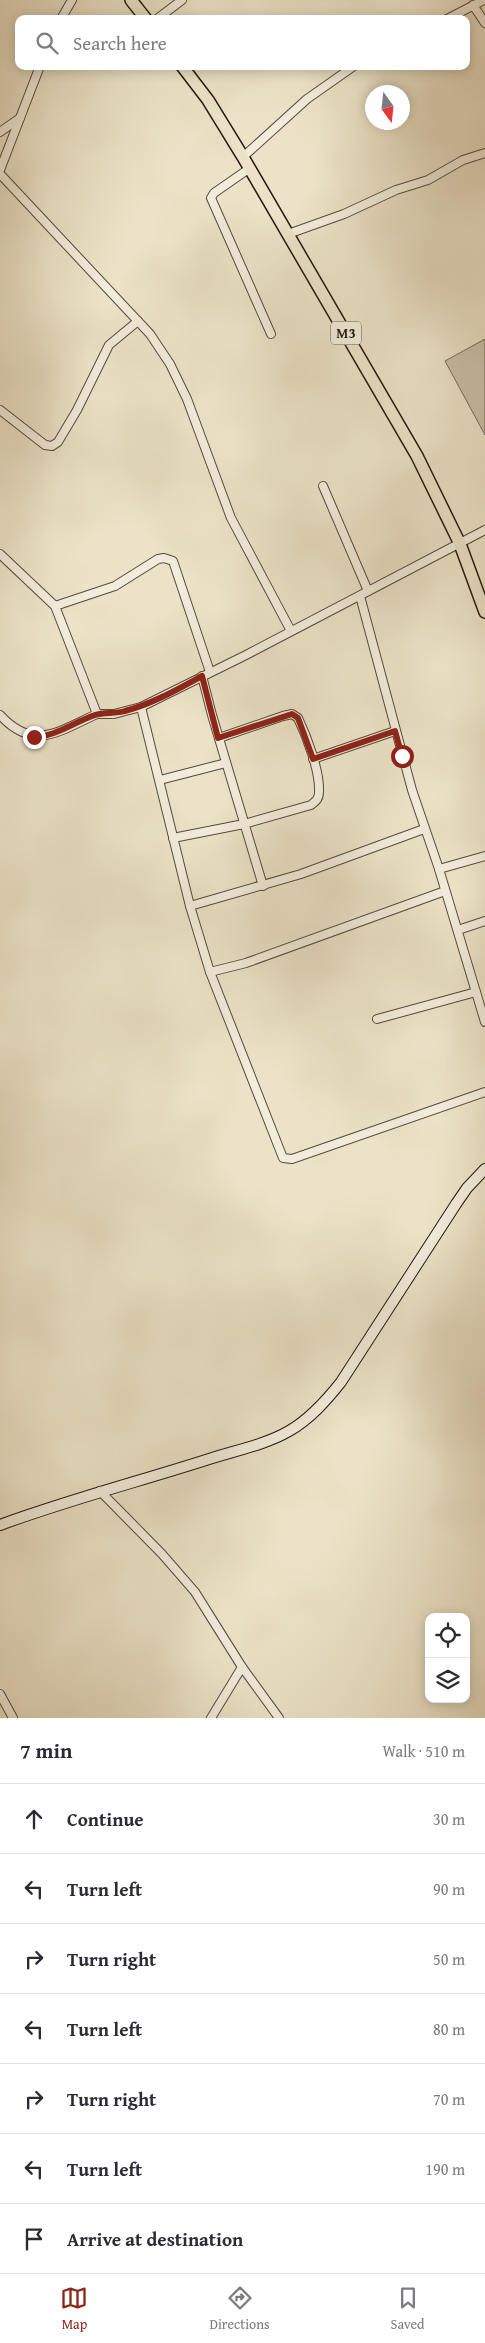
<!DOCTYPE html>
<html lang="en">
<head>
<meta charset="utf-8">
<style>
  :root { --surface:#fff; --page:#f7f7f7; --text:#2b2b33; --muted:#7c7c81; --line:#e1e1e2; --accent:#8f2418 }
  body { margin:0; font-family:"Gentium Book Plus",serif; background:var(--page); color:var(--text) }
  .controls { position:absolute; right:15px; bottom:15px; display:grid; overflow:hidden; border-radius:10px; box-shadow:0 2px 12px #0003 }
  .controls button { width:45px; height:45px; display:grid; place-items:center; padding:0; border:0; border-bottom:1px solid var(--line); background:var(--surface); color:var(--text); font:25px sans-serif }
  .compass { position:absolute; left:365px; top:85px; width:45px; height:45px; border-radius:50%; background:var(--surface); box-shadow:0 2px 12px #0003; rotate:165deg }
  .stop { position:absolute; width:15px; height:15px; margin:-11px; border:4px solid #8f2418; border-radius:50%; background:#fff }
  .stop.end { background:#8f2418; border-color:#fff; box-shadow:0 1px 5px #0008 }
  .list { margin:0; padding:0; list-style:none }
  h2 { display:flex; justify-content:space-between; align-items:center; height:65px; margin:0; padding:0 20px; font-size:21px }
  h2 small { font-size:16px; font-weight:400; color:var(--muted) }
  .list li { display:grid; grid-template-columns:32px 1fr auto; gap:15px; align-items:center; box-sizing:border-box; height:70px; padding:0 20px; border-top:1px solid var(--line) }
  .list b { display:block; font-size:19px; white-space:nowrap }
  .list em { font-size:16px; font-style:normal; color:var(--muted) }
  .icon { flex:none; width:28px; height:28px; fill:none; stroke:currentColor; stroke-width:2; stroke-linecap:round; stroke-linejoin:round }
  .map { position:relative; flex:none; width:485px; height:1718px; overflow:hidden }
  .search { position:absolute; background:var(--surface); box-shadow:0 2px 12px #0003; left:15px; right:15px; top:15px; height:55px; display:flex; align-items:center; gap:12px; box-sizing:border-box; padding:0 18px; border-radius:10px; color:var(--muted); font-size:19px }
  .sheet { height:555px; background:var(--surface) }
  nav { display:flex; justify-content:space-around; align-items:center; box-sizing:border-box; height:70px; border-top:1px solid var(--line); background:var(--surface); font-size:14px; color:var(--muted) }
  nav a { display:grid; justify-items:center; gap:2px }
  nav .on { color:var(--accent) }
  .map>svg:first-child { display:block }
</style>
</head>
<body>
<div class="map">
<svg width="485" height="1718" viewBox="0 0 485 1718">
  <rect width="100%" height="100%" fill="#ebe2c7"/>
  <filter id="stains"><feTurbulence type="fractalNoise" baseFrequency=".004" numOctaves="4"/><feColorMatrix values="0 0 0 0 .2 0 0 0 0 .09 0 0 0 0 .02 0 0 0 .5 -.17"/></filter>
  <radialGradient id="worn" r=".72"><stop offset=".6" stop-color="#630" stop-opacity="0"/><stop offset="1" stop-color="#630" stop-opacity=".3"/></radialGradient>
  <!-- green -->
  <polygon fill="#c9c0a8" stroke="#756c5c" points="485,339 485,435 445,361"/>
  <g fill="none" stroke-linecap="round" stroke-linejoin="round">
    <defs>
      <g id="street">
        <polyline points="473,5 485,23"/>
        <polyline points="61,19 72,0"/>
        <polyline points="157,19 182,0"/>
        <polyline points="447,19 484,0"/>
        <polyline points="0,132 20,118"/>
        <polyline points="243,157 307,99 354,66"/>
        <polyline points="250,168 214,193 211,198 271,334"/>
        <polyline points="0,170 40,66"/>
        <polyline points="0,174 150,334 170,364 187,399 231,518 291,631"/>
        <polyline points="288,234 344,214 396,190 428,180 463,160 485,153"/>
        <polyline points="0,410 45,445 52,446 58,442 77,410 109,345 138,321"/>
        <polyline points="323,486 368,591"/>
        <polyline points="0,554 55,606 97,714 114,714 141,707 246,655 485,530"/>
        <polyline points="360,596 412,790 439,869 485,1022"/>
        <polyline points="55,606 115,586 158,559 164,558 173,561 210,672"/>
        <polyline points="202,676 212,715 263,886"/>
        <polyline points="141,707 190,906 210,972 283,1158 292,1159 485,1092"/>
        <path d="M0 715C34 752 59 731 97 714"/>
        <polyline points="313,759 395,731"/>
        <polyline points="160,780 226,763"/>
        <path d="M173 838 244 824 311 805C316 801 319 799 319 792 320 771 307 737 298 718L292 714 283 716 219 738"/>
        <polyline points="439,869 485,856"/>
        <polyline points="190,906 301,874 424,829"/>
        <polyline points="458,930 485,921"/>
        <polyline points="210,972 246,963 445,891"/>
        <polyline points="377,1019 476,992"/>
        <polyline points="100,1491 162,1554 195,1592 242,1667 279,1718"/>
        <polyline points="0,1694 13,1718"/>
        <polyline points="211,1718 242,1667"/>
      </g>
      <path id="secondary" d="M0 1525C68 1500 137 1482 206 1460 233 1451 265 1445 289 1431 310 1419 326 1401 341 1382L456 1204 467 1188 485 1169"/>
      <g id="primary">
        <polyline points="131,0 146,19"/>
        <polyline points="182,66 208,100 243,157 417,456 460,544 485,612"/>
      </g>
    </defs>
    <!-- street casing -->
    <use href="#street" stroke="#544a3d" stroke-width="10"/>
    <!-- secondary casing -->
    <use href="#secondary" stroke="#21180f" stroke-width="12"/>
    <!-- primary casing -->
    <use href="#primary" stroke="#21180f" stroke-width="14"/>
    <!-- street -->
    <use href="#street" stroke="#f2ecdb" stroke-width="8"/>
    <!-- secondary -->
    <use href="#secondary" stroke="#f2ecdb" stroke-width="10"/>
    <!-- primary -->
    <use href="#primary" stroke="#ebe2c7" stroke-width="11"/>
  </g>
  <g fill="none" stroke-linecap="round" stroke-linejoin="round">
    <!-- route -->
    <path stroke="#8f2418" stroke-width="6" d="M34 737C57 736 74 722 95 715 104 712 115 714 125 711 152 704 178 689 202 676L218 738 292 714 298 718 313 759 395 731 402 756"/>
  </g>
  <g text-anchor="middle" stroke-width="4" stroke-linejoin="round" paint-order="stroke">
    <!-- shield labels -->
    <rect fill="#f2ecdb" stroke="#60584c" stroke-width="1" x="331" y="321.5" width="30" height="23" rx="4"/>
    <g font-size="14" font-weight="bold" fill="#21180f">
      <text x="346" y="338">M3</text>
    </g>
  </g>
  <rect width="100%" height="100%" filter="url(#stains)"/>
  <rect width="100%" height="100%" fill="url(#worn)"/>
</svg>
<div class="controls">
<button><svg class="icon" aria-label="locate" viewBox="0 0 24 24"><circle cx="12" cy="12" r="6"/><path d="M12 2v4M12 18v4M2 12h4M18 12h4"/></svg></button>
<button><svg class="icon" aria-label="layers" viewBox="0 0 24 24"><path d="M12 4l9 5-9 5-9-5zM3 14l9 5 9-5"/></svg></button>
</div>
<svg class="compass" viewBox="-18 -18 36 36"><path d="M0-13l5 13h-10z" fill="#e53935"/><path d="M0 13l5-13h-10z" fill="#7c7c81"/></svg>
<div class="stop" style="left:402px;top:756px"></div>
<div class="stop end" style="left:34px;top:737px"></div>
<div class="search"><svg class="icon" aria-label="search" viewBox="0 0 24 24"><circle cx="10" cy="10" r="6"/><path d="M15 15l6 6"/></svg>Search here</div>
</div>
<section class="sheet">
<h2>7 min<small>Walk · 510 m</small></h2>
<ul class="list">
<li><svg class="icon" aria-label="ahead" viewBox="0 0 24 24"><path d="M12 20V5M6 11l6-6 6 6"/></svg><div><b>Continue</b></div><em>30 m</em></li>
<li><svg class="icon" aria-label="left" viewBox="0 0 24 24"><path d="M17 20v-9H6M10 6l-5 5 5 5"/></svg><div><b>Turn left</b></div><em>90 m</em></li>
<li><svg class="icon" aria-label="right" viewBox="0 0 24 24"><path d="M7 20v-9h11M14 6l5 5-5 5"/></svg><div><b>Turn right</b></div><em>50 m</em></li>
<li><svg class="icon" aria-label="left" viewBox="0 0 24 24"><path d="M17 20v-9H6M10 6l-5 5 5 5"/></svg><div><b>Turn left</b></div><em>80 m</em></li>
<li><svg class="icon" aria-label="right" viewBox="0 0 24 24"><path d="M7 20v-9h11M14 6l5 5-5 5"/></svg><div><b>Turn right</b></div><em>70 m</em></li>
<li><svg class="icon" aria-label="left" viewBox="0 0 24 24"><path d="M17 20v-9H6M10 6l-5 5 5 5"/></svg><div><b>Turn left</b></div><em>190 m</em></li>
<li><svg class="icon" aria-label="arrive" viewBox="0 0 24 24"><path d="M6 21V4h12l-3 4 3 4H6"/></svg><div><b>Arrive at destination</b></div></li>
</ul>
</section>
<nav>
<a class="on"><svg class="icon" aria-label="map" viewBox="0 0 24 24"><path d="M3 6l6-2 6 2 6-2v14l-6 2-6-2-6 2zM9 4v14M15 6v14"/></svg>Map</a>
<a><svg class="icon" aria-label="directions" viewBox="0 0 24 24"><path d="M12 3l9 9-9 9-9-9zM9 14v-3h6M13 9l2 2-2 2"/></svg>Directions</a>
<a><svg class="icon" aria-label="saved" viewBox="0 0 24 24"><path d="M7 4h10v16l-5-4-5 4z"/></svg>Saved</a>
</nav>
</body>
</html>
